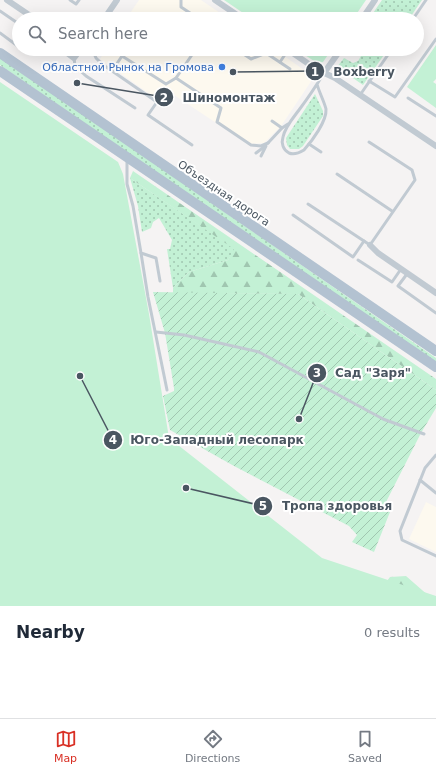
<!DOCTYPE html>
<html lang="en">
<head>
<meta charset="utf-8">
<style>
  :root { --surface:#fff; --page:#f6f6f7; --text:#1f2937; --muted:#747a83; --line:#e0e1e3; --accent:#d93025 }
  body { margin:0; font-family:"DejaVu Sans",sans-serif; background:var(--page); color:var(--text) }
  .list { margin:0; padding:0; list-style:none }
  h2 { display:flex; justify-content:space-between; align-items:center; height:52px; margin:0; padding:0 16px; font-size:17px }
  h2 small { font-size:13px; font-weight:400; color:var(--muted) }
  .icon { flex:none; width:22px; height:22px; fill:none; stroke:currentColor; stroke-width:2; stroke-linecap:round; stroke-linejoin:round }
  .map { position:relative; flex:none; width:436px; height:606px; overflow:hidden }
  .search { position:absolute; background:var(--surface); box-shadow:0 4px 16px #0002; left:12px; right:12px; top:12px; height:44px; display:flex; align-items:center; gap:10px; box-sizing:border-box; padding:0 14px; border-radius:22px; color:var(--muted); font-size:15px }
  .sheet { height:112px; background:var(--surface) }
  nav { display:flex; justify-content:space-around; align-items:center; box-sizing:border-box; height:56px; border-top:1px solid var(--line); background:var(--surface); font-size:11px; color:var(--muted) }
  nav a { display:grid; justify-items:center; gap:2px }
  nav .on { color:var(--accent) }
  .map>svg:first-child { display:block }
</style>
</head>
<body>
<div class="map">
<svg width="436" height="606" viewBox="0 0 436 606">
  <defs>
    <pattern id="grass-dots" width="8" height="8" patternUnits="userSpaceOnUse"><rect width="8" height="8" fill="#c3f1d5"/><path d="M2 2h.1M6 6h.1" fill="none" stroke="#a0c6b0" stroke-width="1.8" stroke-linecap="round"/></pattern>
    <pattern id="forest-firs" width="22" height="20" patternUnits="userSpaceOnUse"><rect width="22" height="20" fill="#c3f1d5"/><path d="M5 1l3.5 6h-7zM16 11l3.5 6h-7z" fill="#a0c6b0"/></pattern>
    <pattern id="garden-furrows" width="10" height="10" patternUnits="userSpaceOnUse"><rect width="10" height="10" fill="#c3f1d5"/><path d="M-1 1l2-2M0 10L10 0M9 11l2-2" fill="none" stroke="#a0c6b0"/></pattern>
  </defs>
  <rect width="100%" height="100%" fill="#f5f3f3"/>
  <!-- commercial -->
  <g fill="#fdf9ef">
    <polygon points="139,0 201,0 229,19 126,19"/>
    <polygon points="106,49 274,49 314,77 281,126 264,143 248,144 168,91 161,102 100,59"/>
    <polygon points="426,502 436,507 436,552 409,539"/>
  </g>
  <!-- grass -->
  <g fill="url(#grass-dots)">
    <polygon points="382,0 422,0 409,19 369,19"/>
    <polygon points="364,49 388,49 363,85 337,67 344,58 353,63 358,61 364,51"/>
    <polygon points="0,57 436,358 436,365 0,65"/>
    <polygon points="315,94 323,111 323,116 303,146 299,149 290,149 287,145 286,138"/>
    <polygon points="130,178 235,249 228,260 189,272 173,288 167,249 170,249 172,240 159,218 153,222 151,228 142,232 138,206"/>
  </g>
  <!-- forest -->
  <g fill="url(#forest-firs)">
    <polygon points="133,171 436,379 436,390 298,294 173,293 173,288 189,272 228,260 234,249 130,178"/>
    <polygon points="406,576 430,597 436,596 436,606 368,606 390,577"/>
  </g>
  <!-- park -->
  <g fill="#c3f1d5">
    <polygon points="224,0 366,0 353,19 252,19"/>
    <polygon points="436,45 436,79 433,82 436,84 436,108 407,87"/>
    <polygon points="296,49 332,49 323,62 317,63"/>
    <polygon points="0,82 118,162 123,174 149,314 169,438 322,558 436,596 436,606 0,606"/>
  </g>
  <!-- garden -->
  <polygon fill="url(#garden-furrows)" points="153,292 298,294 436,390 436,408 421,433 386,502 392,507 374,552 352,542 357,535 349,526 234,466 170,430 163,396 174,391 174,388 165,333"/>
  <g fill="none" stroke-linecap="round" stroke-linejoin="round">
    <!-- lane -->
    <g stroke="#c1cad2" stroke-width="3">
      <polyline points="70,0 76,4 79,0"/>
      <polyline points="181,0 181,7 199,19"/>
      <polyline points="0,11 19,24"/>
      <polyline points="413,19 426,0"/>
      <polyline points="0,33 19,47"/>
      <polyline points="22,49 26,52"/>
      <polyline points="92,49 96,58 102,64 157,102 148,115 192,145"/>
      <polyline points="236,49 251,59 266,53"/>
      <polyline points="260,49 290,69"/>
      <polyline points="74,58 75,66 86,76 135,108"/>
      <polyline points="280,62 288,50"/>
      <polyline points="112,71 122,56 166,84 176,78 196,49"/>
      <polyline points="176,78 221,108 217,122 251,145 261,146 268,143"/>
      <polyline points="369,81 395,97 436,39"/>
      <path d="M317 84C319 92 324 101 326 109 327 121 312 141 304 150 299 153 294 155 289 153 283 150 281 143 283 137 285 127 293 118 299 110 308 98 316 86 324 73"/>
      <polyline points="360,95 392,49"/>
      <polyline points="408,98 436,116"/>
      <polyline points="272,121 282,128"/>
      <polyline points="268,143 282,128 288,124"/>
      <polyline points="309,144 321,152"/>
      <polyline points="256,153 264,147"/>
      <polyline points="261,156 266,146"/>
      <polyline points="127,161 127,184 133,206 141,253 156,258 160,281"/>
      <polyline points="337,174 392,211"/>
      <polyline points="308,204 370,245 415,180 412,170 369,142"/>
      <polyline points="293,215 353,257 364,241"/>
      <polyline points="141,253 148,297 167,390"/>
      <polyline points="358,260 392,282 401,269"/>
      <polyline points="407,274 398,286 436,313"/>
      <polyline points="156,332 184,335 259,352 383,419 424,434"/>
      <polyline points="436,455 425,468 400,531 402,540 436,556"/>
      <polyline points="420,480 436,493"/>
    </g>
    <!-- street -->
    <g stroke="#c1cad2" stroke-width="6">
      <polyline points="7,0 35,19"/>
      <polyline points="215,0 243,19"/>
      <polyline points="104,19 117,0"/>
      <polyline points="362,19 375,0"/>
      <polyline points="62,49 74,58 81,49"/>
      <polyline points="287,49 316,69 335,78 436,146"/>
      <polyline points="324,73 341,49"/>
      <polyline points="370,245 378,253 436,293"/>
    </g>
    <!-- primary -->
    <g stroke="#b3c2d1" stroke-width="10">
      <polyline points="0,53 436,351"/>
      <path d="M0 71C145 171 291 268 436 367"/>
    </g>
  </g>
  <!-- markers -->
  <circle fill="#3f7fe0" stroke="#fff" stroke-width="1.5" cx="222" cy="67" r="4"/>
  <g text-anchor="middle" stroke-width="4" stroke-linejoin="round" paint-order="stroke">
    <!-- shop labels -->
    <g font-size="11" fill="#366cbe" stroke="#fff" text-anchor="end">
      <text x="214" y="71">Областной Рынок на Громова</text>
    </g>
    <!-- street labels -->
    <g font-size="11" fill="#4a5661" stroke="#fff">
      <text transform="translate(224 193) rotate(34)" y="4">Объездная дорога</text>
    </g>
  </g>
  <!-- callouts -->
  <path fill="none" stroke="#4a5661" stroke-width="1.5" d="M233 72L315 71M77 83L164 97M299 419L317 373M80 376L113 440M186 488L263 506"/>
  <g fill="#4a5661" stroke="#fff" stroke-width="1.5">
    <circle cx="233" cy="72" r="4"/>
    <circle cx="77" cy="83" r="4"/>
    <circle cx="299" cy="419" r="4"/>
    <circle cx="80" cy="376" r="4"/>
    <circle cx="186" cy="488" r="4"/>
    <circle cx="315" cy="71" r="10"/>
    <circle cx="164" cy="97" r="10"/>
    <circle cx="317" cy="373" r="10"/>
    <circle cx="113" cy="440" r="10"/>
    <circle cx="263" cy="506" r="10"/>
  </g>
  <g font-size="12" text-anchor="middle" font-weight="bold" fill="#fff">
    <text x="315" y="76">1</text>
    <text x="164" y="102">2</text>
    <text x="317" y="377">3</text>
    <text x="113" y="444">4</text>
    <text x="263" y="510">5</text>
  </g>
  <g font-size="12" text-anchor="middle" font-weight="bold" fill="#4a5661" stroke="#fff" stroke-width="4" stroke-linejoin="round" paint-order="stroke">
    <text x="364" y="76">Boxberry</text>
    <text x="229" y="102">Шиномонтаж</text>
    <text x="373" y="377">Сад "Заря"</text>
    <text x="217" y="444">Юго-Западный лесопарк</text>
    <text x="337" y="510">Тропа здоровья</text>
  </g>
</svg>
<div class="search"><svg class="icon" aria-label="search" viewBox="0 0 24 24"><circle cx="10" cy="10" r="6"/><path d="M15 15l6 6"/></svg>Search here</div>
</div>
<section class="sheet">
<h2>Nearby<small>0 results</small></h2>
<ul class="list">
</ul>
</section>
<nav>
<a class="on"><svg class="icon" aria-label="map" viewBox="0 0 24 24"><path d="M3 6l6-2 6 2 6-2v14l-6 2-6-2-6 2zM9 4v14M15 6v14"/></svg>Map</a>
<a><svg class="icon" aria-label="directions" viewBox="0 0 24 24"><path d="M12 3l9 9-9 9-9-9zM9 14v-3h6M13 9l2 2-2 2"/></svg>Directions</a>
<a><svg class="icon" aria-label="saved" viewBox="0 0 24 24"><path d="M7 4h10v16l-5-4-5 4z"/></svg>Saved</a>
</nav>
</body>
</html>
